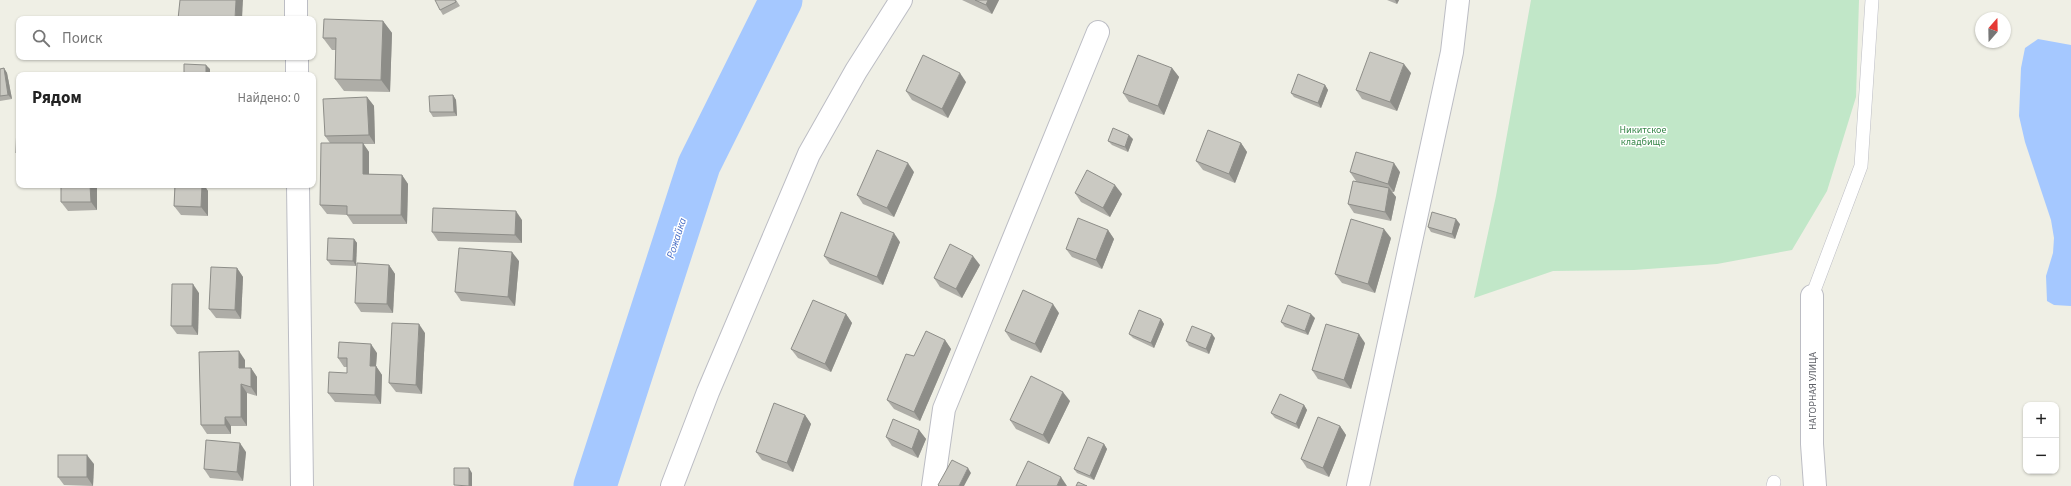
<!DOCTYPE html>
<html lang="ru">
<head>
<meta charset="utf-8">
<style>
  :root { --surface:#fff; --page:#f6f6f6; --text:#222; --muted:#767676; --line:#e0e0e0 }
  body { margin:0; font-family:"Source Sans 3",sans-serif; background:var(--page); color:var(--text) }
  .controls { position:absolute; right:12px; bottom:12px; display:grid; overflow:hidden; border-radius:8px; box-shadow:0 1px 3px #0004 }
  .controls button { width:36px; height:36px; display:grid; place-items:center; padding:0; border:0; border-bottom:1px solid var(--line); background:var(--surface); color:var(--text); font:20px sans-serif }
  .compass { position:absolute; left:1975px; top:12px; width:36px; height:36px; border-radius:50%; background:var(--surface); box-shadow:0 1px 3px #0004; rotate:20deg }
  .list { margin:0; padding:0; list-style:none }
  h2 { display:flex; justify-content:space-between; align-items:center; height:52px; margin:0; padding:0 16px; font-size:17px }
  h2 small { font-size:13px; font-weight:400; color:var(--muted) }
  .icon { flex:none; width:22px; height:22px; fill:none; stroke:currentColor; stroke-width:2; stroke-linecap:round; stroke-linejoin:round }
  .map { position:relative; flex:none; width:2071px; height:486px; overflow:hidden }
  .search { position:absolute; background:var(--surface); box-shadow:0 1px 3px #0004; left:16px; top:16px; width:300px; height:44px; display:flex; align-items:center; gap:10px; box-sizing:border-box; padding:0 14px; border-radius:8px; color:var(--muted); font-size:15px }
  .panel { position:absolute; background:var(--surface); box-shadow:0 1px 3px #0004; left:16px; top:72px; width:300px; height:116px; border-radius:8px }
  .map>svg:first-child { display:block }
</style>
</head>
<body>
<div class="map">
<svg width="2071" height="486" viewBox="0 0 2071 486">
  <rect width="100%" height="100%" fill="#efefe5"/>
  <!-- green -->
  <polygon fill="#c1e7c8" points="1531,0 1859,0 1856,97 1827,191 1792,250 1717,264 1634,270 1553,271 1474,298 1496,196"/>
  <!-- water -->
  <polygon fill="#a5c8ff" points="2038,39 2071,45 2071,306 2054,305 2047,301 2046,276 2053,253 2054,238 2051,220 2025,142 2019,116 2021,68 2025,48"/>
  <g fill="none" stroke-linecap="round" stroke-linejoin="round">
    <!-- river -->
    <polyline stroke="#a5c8ff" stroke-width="43" points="595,486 699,165 781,0"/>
    <defs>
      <g id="service">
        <polyline points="1812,296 1861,166 1872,0"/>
        <polyline points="1773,486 1774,482"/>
      </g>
      <g id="minor">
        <polyline points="296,0 296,19"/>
        <polyline points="297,57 297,75"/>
        <polyline points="298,185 302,486"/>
        <polyline points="1812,296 1812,444 1815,486"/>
        <polyline points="672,486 708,392 809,154 856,71 901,0"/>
        <polyline points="933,486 944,409 1098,32"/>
        <polyline points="1358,486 1452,52 1458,0"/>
      </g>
    </defs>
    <!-- service casing -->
    <use href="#service" stroke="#bcbdc4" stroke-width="14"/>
    <!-- minor casing -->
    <use href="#minor" stroke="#bcbdc4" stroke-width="24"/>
    <!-- service -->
    <use href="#service" stroke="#fff" stroke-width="13"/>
    <!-- minor -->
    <use href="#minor" stroke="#fff" stroke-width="22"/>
  </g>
  <!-- wall -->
  <g fill="#aeada7">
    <polygon points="456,0 460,6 443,15 440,10"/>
    <polygon points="962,0 999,0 992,14"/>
    <polygon points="1387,0 1399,0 1397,4"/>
    <polygon points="383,21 392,33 390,92 344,91 335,79 336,50 332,50 323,38"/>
    <polygon points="4,68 7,73 12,99 0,101 0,69"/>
    <polygon points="1172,68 1179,77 1164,115 1129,102 1123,93"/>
    <polygon points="1411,73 1397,111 1362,99 1356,90"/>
    <polygon points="966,82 948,118 912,100 906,91"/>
    <polygon points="1325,85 1328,90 1321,108 1294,97 1291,93"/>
    <polygon points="453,95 456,100 457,116 433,117 430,112"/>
    <polygon points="367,97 374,106 375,144 363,144 369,152 369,174 402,175 408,184 407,224 353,224 347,215 327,214 320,205 330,143 325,136"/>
    <polygon points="1133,139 1128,152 1112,145 1108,141"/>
    <polygon points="1241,143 1247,152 1235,183 1203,170 1196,161"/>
    <polygon points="914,172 894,217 863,204 857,195"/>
    <polygon points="1350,172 1400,172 1394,192 1392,192 1396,197 1391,221 1354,213 1348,204 1356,181"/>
    <polygon points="61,185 97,185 97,210 68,211 61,202"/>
    <polygon points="175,185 204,185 208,191 208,216 181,215 174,206"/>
    <polygon points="1075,193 1122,194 1110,217 1081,202"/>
    <polygon points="522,220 522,243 438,241 432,232"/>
    <polygon points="1460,224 1455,239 1431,232 1428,227"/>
    <polygon points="1108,230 1114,239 1102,269 1072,257 1066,249"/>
    <polygon points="1391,238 1375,293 1342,283 1335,274"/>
    <polygon points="354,239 357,243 356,266 331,265 327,260"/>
    <polygon points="900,242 883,285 830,264 824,256"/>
    <polygon points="519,261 515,306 461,301 455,292"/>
    <polygon points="389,265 395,274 393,313 361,312 355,303"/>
    <polygon points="980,265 962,298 940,287 934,278"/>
    <polygon points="237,268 243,277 241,319 216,318 209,309"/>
    <polygon points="199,293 198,335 177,334 171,326"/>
    <polygon points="1059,313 1041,353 1011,340 1005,331"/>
    <polygon points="846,314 852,323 831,372 798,358 791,349"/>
    <polygon points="1315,318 1308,335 1285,327 1281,322"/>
    <polygon points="1161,319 1164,324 1154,348 1133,338 1129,334"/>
    <polygon points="425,333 422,394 396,392 389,383"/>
    <polygon points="1215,338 1209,354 1189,346 1186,341"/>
    <polygon points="945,340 951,349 920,421 894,409 887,400"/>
    <polygon points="1365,343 1351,389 1318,379 1312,370"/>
    <polygon points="377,353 376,366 382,375 381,404 335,402 328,393 347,373 347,367 344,367 338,358"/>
    <polygon points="245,360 245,368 251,368 257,377 257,396 247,393 247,426 231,426 231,434 207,434 201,425"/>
    <polygon points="1070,401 1049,444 1016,429 1010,420"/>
    <polygon points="1304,405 1307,410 1299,429 1275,418 1271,413"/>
    <polygon points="805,415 811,424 793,472 762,460 756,452"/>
    <polygon points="1340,426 1346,435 1329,477 1307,468 1301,459"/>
    <polygon points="919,430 926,439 918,458 892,446 886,437"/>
    <polygon points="1104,444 1107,449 1094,480 1077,473 1074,469"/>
    <polygon points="246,452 243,481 210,478 204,469"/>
    <polygon points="94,464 93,486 64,485 58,477"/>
  </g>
  <!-- shaded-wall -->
  <g fill="#8d8d88">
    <polygon points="236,0 243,0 242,19 235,19"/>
    <polygon points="988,0 999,0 992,14 986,5"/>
    <polygon points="1395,0 1399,0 1397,4"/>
    <polygon points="383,21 392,33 390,92 381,80"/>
    <polygon points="1404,64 1411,73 1397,111 1390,102"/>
    <polygon points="206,65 210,69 210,75 206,75"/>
    <polygon points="4,68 7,73 12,99 8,95"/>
    <polygon points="1172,68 1179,77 1164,115 1158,106"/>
    <polygon points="960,73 966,82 948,118 942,109"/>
    <polygon points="1325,85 1328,90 1321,108 1318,103"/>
    <polygon points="453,95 456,100 457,116 454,112"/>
    <polygon points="367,97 374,106 375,144 369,135"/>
    <polygon points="1129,135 1133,139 1128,152 1125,147"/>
    <polygon points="363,143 369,152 369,183 363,174"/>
    <polygon points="1241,143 1247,152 1235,183 1229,174"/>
    <polygon points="908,163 914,172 894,217 887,208"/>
    <polygon points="1394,163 1400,172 1394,192 1388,184"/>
    <polygon points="402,175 408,184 407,224 401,215"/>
    <polygon points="90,185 97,185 97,210 91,202"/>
    <polygon points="202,185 204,185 208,191 208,216 201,207"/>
    <polygon points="1115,185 1122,194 1110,217 1103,208"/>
    <polygon points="1389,188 1396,197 1391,221 1385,212"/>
    <polygon points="516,211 522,220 522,243 515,235"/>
    <polygon points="1456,219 1460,224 1455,239 1452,234"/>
    <polygon points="1384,229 1391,238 1375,293 1368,284"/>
    <polygon points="1108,230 1114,239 1102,269 1096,260"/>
    <polygon points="894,233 900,242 883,285 877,277"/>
    <polygon points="354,239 357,243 356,266 353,261"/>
    <polygon points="512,252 519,261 515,306 508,297"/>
    <polygon points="973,256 980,265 962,298 956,289"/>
    <polygon points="389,265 395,274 393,313 387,304"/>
    <polygon points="237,268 243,277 241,319 235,310"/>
    <polygon points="193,284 199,293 198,335 192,326"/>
    <polygon points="1053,304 1059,313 1041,353 1035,344"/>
    <polygon points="846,314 852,323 831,372 825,364"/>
    <polygon points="1311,314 1315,318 1308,335 1305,331"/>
    <polygon points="1161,319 1164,324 1154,348 1151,343"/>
    <polygon points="419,324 425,333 422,394 416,385"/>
    <polygon points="1212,334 1215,338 1209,354 1206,349"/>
    <polygon points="1359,334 1365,343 1351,389 1344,380"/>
    <polygon points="945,340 951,349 920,421 914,412"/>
    <polygon points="371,344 377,353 376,366 382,375 381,404 375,395 370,366"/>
    <polygon points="239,351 245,360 245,377 239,368"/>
    <polygon points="251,368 257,377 257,396 251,387"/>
    <polygon points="241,384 247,393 247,426 241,417"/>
    <polygon points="1063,392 1070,401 1049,444 1043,435"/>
    <polygon points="1304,405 1307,410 1299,429 1296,424"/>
    <polygon points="805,415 811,424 793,472 787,463"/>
    <polygon points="225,417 231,426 231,434 225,425"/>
    <polygon points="1340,426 1346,435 1329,477 1323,468"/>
    <polygon points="919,430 926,439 918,458 912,449"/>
    <polygon points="240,443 246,452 243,481 237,472"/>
    <polygon points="1104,444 1107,449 1094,480 1090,476"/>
    <polygon points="87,455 94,464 93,486 87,477"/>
    <polygon points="469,468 472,473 472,486 469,486"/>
    <polygon points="968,468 971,473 964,486 959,486"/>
    <polygon points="1061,477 1067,486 1057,486"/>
  </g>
  <!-- building -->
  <g fill="#cac9c2" stroke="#8d8d88">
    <polygon points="180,0 236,0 235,19 178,19"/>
    <polygon points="435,0 455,0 456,2 440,10"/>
    <polygon points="975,0 988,0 986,5"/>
    <polygon points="324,19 383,21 381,80 335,79 336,38 323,38"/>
    <polygon points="1370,52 1404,64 1390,102 1356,90"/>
    <polygon points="923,55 960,73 942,109 906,91"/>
    <polygon points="1138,55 1172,68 1158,106 1123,93"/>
    <polygon points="184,64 206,65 206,75 184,75"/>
    <polygon points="4,68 8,95 0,96 0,69"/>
    <polygon points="1298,74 1325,85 1318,103 1291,93"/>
    <polygon points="453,95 454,112 430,112 429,96"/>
    <polygon points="367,97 369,135 325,136 323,99"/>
    <polygon points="17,122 19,122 19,153 16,153"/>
    <polygon points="1113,128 1129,135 1125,147 1108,141"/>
    <polygon points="1208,130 1241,143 1229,174 1196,161"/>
    <polygon points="321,143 363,143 363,174 402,175 401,215 347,215 347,206 320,205"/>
    <polygon points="877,150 908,163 887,208 857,195"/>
    <polygon points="1356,152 1394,163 1388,184 1350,172"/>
    <polygon points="1087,170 1115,185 1103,208 1075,193"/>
    <polygon points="1353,181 1389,188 1385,212 1348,204"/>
    <polygon points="61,185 90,185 91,202 61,202"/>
    <polygon points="175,185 202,185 201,207 174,206"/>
    <polygon points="433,208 516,211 515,235 432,232"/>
    <polygon points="841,212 894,233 877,277 824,256"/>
    <polygon points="1432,212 1456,219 1452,234 1428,227"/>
    <polygon points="1078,218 1108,230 1096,260 1066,249"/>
    <polygon points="1351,219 1384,229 1368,284 1335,274"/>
    <polygon points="328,238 354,239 353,261 327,260"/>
    <polygon points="950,244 973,256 956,289 934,278"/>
    <polygon points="459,248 512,252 508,297 455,292"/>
    <polygon points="357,263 389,265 387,304 355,303"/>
    <polygon points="211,267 237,268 235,310 209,309"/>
    <polygon points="172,284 193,284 192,326 171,326"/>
    <polygon points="1023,290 1053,304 1035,344 1005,331"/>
    <polygon points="813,300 846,314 825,364 791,349"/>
    <polygon points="1288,305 1311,314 1305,331 1281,322"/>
    <polygon points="1139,310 1161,319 1151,343 1129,334"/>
    <polygon points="392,323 419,324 416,385 389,383"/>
    <polygon points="1326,324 1359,334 1344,380 1312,370"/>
    <polygon points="1192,326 1212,334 1206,349 1186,341"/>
    <polygon points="926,331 945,340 914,412 887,400 906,354 914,356"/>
    <polygon points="339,342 371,344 370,366 376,366 375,395 328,393 329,372 347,373 347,358 338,358"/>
    <polygon points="239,351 239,368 251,368 251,387 241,384 241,417 225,417 225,425 201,425 199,352"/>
    <polygon points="1031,376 1063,392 1043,435 1010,420"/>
    <polygon points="1280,394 1304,405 1296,424 1271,413"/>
    <polygon points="774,403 805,415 787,463 756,452"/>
    <polygon points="1318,417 1340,426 1323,468 1301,459"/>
    <polygon points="893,419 919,430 912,449 886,437"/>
    <polygon points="1088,437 1104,444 1090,476 1074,469"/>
    <polygon points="206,440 240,443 237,472 204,469"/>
    <rect x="58" y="455" width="29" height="22"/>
    <polygon points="952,460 968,468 959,486 939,486 938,485"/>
    <polygon points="1028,461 1061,477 1057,486 1016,486"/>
    <polygon points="454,468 469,468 469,486 454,485"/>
    <polygon points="1078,482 1087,486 1076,486"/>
  </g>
  <g text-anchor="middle" stroke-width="3" stroke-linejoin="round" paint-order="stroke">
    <!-- park labels -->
    <g font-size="10" fill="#348546" stroke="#fff">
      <text x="1643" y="133">Никитское<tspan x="1643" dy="12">кладбище</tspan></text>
    </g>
    <!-- street labels -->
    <g font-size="10" fill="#5d5f66" stroke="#fff">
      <text transform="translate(1812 391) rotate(-90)" y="4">НАГОРНАЯ УЛИЦА</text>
    </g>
    <!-- water labels -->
    <g font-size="11" font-style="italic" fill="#456cc5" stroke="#fff">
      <text transform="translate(676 238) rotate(-72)" y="4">Рожайка</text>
    </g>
  </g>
</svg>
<div class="controls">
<button>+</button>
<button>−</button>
</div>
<svg class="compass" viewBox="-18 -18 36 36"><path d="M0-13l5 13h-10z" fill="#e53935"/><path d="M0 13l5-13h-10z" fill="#767676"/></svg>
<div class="search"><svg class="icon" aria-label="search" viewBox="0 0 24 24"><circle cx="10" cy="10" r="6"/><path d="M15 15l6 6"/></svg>Поиск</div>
<section class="panel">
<h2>Рядом<small>Найдено: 0</small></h2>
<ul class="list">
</ul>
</section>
</div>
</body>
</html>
